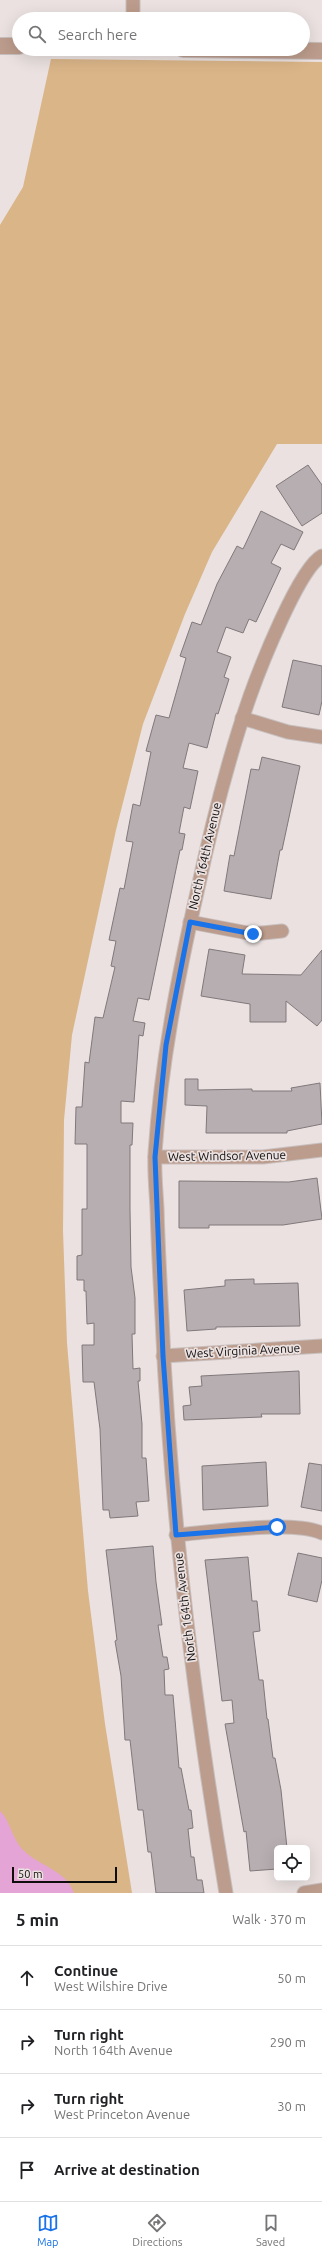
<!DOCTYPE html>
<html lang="en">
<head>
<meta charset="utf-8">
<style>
  :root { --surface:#fff; --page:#f2f2f2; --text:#202124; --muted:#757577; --line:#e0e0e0; --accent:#1a73e8 }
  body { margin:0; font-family:Ubuntu,sans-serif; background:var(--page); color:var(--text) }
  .controls { position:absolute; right:12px; bottom:12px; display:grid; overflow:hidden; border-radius:6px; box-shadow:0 4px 16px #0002 }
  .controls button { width:36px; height:36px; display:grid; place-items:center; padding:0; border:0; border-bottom:1px solid var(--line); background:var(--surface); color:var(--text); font:20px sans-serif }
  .scale { position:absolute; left:12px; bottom:10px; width:105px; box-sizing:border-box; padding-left:4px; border:2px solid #0f0c0c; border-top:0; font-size:11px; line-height:14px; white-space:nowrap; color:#0f0c0c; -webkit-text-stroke:3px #eae1e0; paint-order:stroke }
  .stop { position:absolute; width:12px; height:12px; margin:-9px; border:3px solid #1a73e8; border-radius:50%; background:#fff }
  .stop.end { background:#1a73e8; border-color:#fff; box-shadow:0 1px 4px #0008 }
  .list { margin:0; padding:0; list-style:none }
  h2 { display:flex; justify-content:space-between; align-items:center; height:52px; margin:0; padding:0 16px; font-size:17px }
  h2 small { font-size:13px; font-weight:400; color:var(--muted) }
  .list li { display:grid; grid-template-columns:26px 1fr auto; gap:12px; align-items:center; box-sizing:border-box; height:64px; padding:0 16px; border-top:1px solid var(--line) }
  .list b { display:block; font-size:15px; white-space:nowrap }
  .list p { margin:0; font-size:13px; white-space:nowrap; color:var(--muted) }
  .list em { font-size:13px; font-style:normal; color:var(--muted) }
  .icon { flex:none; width:22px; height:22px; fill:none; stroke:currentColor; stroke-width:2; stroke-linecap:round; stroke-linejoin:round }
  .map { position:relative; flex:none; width:322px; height:1893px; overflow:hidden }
  .search { position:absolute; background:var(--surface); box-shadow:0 4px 16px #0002; left:12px; right:12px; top:12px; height:44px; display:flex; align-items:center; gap:10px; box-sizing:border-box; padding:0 14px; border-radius:22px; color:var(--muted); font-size:15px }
  .sheet { height:308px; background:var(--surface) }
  nav { display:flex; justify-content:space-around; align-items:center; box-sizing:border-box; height:56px; border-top:1px solid var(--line); background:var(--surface); font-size:11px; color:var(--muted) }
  nav a { display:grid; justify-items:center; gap:2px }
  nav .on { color:var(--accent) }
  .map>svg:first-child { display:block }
</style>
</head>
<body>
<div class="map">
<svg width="322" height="1893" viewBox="0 0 322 1893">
  <rect width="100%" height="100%" fill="#eae1e0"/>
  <!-- green -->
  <polygon fill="#dab588" points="51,59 322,62 322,444 277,444 212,552 185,614 143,724 116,830 72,1035 64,1120 63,1231 67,1343 88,1591 105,1724 132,1893 0,1893 0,225 23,187"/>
  <!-- water -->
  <path fill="#e4a4d5" d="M0 1811C10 1820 12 1839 23 1850 39 1866 66 1870 74 1893H0Z"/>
  <!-- building -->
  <g fill="#b6aeb1" stroke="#80797b">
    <polygon points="308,465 322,485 322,513 302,526 276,486"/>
    <polygon points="261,511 303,532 294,550 281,544 271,563 281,568 256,622 249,619 243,633 226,627 217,652 231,657 224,677 229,679 218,714 216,713 207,748 189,743 183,768 198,771 190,809 184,807 179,833 185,834 182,850 180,850 149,1000 138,998 133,1021 145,1023 143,1036 139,1035 134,1102 121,1101 121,1123 133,1123 132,1145 130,1145 130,1209 131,1267 135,1298 135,1334 132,1334 133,1369 140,1368 140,1381 138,1381 142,1424 142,1458 146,1458 149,1501 136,1502 138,1516 110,1518 109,1510 103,1510 100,1429 94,1382 83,1382 82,1345 94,1345 94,1323 87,1324 86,1291 84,1291 84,1280 77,1280 77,1256 82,1255 82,1209 87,1209 87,1144 75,1144 76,1107 82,1107 85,1062 89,1063 95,1017 103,1018 115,967 111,966 116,941 109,940 120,888 124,889 133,842 126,841 133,804 140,806 151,752 146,751 156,715 169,718 186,658 180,656 192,622 201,625 217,584 237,546 243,549"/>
    <polygon points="293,660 322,666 322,701 319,715 282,707"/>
    <polygon points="262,757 300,766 282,850 280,850 271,899 224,891 230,855 234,856 251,769 259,770"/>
    <polygon points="209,949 245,955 242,974 301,975 322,950 322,1020 317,1026 286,1001 286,1022 250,1022 250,1004 201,996"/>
    <polygon points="185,1079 198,1079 198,1090 252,1089 252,1091 292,1091 291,1088 320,1083 322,1124 287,1131 287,1133 206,1133 207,1106 185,1105"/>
    <polygon points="317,1178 322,1219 283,1225 209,1225 209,1228 179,1228 179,1181 289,1182"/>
    <polygon points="254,1279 254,1284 298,1283 300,1326 216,1327 216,1329 187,1331 184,1290 225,1286 225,1280"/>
    <polygon points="299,1371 300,1414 261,1414 262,1417 184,1420 183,1406 191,1405 189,1387 202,1386 201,1376"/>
    <polygon points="266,1462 268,1506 203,1510 202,1466"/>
    <polygon points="309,1463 322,1465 322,1511 301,1507"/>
    <polygon points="153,1546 156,1582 162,1625 158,1625 163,1657 167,1657 169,1669 164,1670 165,1695 173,1695 179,1768 181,1768 189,1810 191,1810 193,1828 188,1829 191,1857 194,1857 197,1880 202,1880 204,1893 156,1893 151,1852 148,1852 143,1810 138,1810 130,1740 125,1740 121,1676 115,1641 117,1640 106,1550"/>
    <polygon points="298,1553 322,1558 322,1580 317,1602 288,1595"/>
    <polygon points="248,1557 252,1601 257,1601 260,1631 253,1632 259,1680 263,1680 267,1719 268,1719 273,1758 275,1758 281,1790 287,1848 277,1848 277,1869 250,1871 246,1831 244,1832 225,1724 234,1723 232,1700 222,1701 205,1560"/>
  </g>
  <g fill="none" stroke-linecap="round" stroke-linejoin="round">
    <defs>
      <g id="minor">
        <polyline points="133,19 133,0"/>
        <polyline points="242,718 288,732 322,737"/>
        <polyline points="190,922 253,934 282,931"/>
        <polyline points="155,1157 263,1157 322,1150"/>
        <polyline points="163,1356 322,1346"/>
        <path d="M176 1535C212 1532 291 1520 322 1533"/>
        <path d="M226 1893C194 1702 170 1511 162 1318 160 1282 158 1245 157 1208 156 1190 154 1171 155 1153 161 1063 178 976 198 888 212 823 228 759 250 696 260 668 299 568 322 556"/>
        <polyline points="304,1893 322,1890"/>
      </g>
      <g id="tertiary">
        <polyline points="0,46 19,46"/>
        <polyline points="183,49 322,51"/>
      </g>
    </defs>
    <!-- minor casing -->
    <use href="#minor" stroke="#c7bfbe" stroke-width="15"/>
    <!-- tertiary casing -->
    <use href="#tertiary" stroke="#c7bfbe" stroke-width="18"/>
    <!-- minor -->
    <use href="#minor" stroke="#bc9c8c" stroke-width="13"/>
    <!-- tertiary -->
    <use href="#tertiary" stroke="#bc9c8c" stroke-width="16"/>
  </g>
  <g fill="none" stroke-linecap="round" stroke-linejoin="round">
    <!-- route -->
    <polyline stroke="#1a73e8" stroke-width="5" points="253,934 190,922 166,1045 155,1157 163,1356 176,1535 277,1527"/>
  </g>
  <g text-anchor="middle" stroke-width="3.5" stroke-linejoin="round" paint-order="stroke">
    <!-- street labels -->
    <g font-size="12" fill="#0f0c0c" stroke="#eae1e0">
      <text transform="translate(205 856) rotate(-77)" y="4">North 164th Avenue</text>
      <text transform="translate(227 1156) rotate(-1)" y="4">West Windsor Avenue</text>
      <text transform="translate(243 1351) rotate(-3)" y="4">West Virginia Avenue</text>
      <text transform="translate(185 1607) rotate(-97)" y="4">North 164th Avenue</text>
    </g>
  </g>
</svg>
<div class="controls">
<button><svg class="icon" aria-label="locate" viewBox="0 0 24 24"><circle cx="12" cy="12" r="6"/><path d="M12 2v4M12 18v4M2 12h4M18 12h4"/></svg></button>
</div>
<div class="scale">50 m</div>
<div class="stop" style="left:277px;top:1527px"></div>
<div class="stop end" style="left:253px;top:934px"></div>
<div class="search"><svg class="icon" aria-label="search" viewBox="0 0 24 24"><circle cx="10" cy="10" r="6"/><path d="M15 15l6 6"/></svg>Search here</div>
</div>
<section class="sheet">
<h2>5 min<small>Walk · 370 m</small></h2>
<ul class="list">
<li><svg class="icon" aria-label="ahead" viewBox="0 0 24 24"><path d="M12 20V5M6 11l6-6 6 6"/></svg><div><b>Continue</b><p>West Wilshire Drive</p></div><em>50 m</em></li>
<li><svg class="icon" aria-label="right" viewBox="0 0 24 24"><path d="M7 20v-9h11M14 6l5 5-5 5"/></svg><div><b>Turn right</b><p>North 164th Avenue</p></div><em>290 m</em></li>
<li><svg class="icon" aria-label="right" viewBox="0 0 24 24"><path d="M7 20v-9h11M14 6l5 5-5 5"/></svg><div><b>Turn right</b><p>West Princeton Avenue</p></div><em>30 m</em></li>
<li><svg class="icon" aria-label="arrive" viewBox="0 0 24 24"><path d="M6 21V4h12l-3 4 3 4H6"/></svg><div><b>Arrive at destination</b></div></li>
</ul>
</section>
<nav>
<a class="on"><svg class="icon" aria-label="map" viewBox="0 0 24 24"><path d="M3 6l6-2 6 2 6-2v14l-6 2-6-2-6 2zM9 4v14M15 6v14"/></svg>Map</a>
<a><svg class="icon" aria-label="directions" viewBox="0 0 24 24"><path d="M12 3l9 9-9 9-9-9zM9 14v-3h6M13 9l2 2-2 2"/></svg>Directions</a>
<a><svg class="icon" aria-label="saved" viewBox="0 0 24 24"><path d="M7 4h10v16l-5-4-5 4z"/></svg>Saved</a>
</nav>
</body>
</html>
